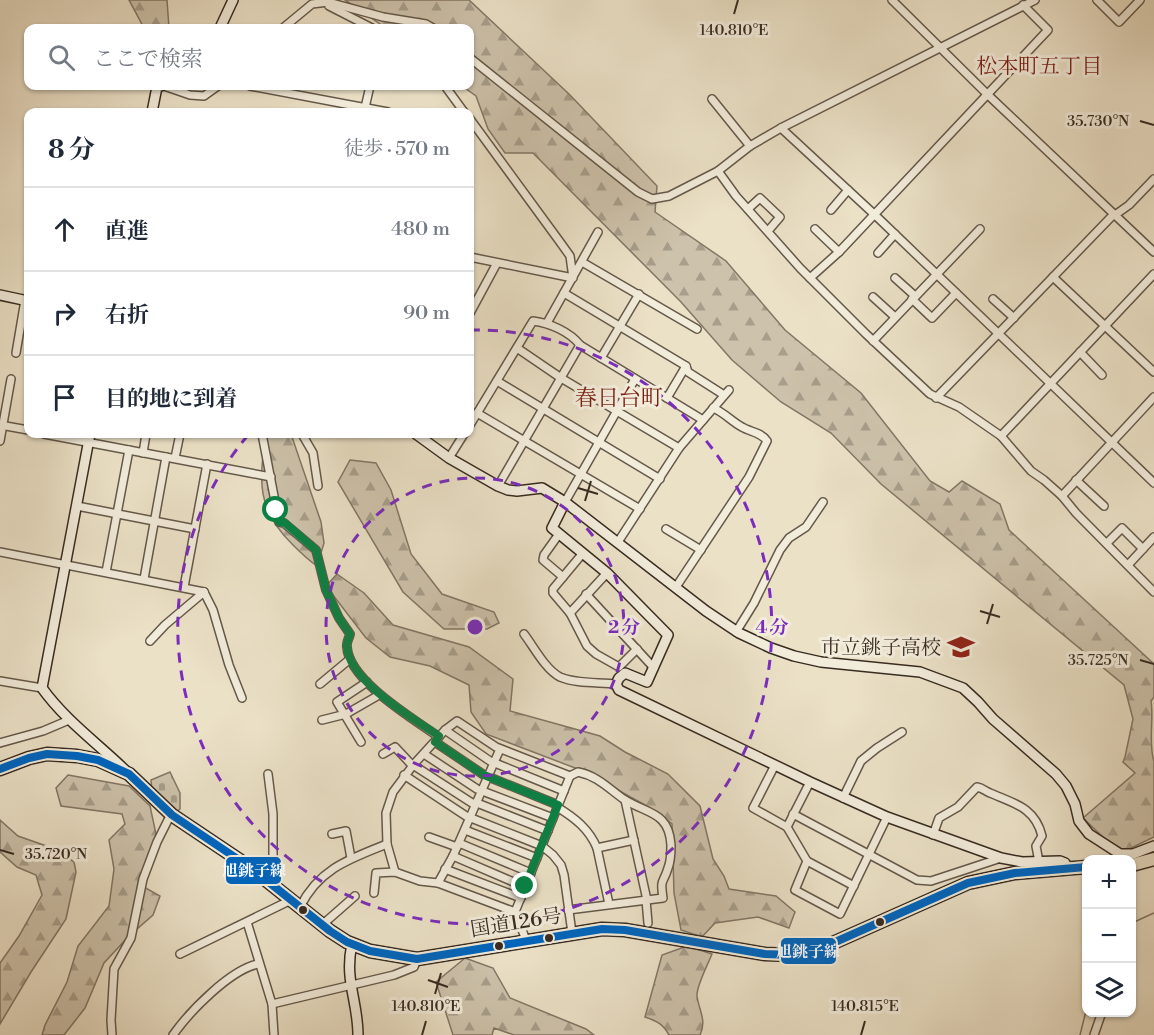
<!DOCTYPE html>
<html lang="ja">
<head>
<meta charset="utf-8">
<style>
  :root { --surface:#fff; --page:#f6f6f7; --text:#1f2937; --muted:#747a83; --line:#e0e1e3 }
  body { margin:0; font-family:"Libre Bodoni","Noto Serif JP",serif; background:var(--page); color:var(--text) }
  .controls { position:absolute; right:18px; bottom:18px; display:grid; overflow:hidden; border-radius:12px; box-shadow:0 2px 4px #0004 }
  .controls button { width:54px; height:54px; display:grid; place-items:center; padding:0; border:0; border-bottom:2px solid var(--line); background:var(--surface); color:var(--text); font:30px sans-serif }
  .stop { position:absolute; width:18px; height:18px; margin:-14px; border:4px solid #0b8043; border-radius:50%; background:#fff }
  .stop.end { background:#0b8043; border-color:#fff; box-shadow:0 2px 6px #0008 }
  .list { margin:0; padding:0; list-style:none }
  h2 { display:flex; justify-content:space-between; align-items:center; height:78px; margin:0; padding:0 24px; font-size:26px }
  h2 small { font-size:20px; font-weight:400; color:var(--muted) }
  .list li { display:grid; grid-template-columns:39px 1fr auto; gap:18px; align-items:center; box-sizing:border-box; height:84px; padding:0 24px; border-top:2px solid var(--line) }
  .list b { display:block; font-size:22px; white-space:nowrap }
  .list em { font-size:20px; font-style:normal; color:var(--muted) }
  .icon { flex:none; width:33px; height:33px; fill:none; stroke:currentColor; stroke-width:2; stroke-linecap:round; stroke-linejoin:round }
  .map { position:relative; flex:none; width:1154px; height:1035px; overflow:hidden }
  .search { position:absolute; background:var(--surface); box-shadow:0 2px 4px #0004; left:24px; top:24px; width:450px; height:66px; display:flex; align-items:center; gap:15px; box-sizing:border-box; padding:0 21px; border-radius:12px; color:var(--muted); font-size:22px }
  .panel { position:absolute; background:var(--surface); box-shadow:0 2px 4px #0004; left:24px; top:108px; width:450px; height:330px; border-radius:12px }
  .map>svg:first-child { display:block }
</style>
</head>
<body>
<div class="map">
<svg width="1154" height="1035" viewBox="0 0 1154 1035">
  <defs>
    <pattern id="forest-firs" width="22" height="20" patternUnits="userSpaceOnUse" patternTransform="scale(1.5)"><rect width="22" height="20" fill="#cdc2ab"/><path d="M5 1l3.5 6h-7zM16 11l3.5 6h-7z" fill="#a79e8b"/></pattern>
    <pattern id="cemetery-stones" width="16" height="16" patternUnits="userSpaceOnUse" patternTransform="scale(1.5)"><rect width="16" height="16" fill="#cdc2ab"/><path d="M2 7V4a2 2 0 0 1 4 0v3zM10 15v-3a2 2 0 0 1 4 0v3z" fill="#a79e8b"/></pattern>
  </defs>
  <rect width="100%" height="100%" fill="#ebe1c7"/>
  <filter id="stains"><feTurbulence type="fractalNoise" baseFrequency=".00333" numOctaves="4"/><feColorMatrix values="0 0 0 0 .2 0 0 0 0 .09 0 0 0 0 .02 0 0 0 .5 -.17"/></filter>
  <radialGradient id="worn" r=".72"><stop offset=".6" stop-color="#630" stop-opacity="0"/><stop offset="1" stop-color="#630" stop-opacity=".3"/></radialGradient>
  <!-- forest -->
  <g fill="url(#forest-firs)" stroke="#827666" stroke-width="1.5">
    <polygon points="129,0 167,0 169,28 144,28"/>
    <path d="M345 0H469L570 95 657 186 655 212 726 261 785 330 861 393 930 481 949 492 962 481 1000 504 1009 530 1154 664V697L1151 701C1154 719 1148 745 1154 761V837L1125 851 1105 839 1083 818 1135 773 1123 762 1125 757 1133 719 1124 685 881 484 831 433 781 402 732 360 681 302 533 153H505L488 129 476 96 462 86H470V28H386Z"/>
    <path d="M266 434H291L321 522 324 543 317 566C308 560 301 553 293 545 256 509 259 481 266 434Z"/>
    <polygon points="350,460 376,463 391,490 411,554 442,594 494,612 499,623 487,629 444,629 403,592 338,482"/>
    <polygon points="337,574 364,593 393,625 469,647 513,679 510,711 600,736 625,752 668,774 700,806 713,859 724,876 729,889 776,896 795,912 789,928 758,917 715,923 702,937 681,930 674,893 672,824 645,805 583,771 486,734 471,712 469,685 430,666 390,657 366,638 326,586"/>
    <polygon points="68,775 129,786 150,806 156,834 142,886 160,896 153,915 129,936 104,963 85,1008 64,1035 42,1035 45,1025 67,982 78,946 109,906 114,869 109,840 125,824 122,814 61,806 56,788"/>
    <polygon points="0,820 18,836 55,849 74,862 76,872 66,919 31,972 0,1024 0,963 19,936 42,895 36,875 17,867 0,852"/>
    <path d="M687 946 712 954C708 964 696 987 697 996 699 1011 707 1020 700 1035H669C663 1024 657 1021 645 1017L662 955Z"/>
    <polygon points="465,958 493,968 510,998 586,1029 594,1035 514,1035 494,1028 492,1035 453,1035 436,982"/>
  </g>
  <!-- cemetery -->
  <polygon fill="url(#cemetery-stones)" stroke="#827666" stroke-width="1.5" points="170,772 180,793 180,809 175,813 152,791 151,780"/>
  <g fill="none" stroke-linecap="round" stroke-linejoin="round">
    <!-- stream -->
    <g stroke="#7f7362" stroke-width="1.5">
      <polyline points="1132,923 1154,913"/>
      <polyline points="1080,1035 1086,1011"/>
    </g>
    <defs>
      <g id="street">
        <polyline points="892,0 987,94 1154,252"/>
        <polyline points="1097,0 1119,22 1140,0"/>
        <polyline points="329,6 372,28"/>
        <polyline points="283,28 312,4 328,2 383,17 426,24 433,28"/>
        <polyline points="470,58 638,192 652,199 669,196 718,171 750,146 781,128 1035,0"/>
        <polyline points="164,86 190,95 204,96 218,86"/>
        <polyline points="250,86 388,112"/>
        <polyline points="445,86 464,112"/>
        <polyline points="712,99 750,146"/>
        <polyline points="364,112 370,86"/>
        <polyline points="470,119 560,242 570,256 573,278 470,257"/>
        <polyline points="781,128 875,215 1154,483"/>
        <polyline points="718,171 736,196 800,268 866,334 930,394 959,407 1001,436 1031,471 1044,480 1062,496 1076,513 1154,592"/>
        <polyline points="748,209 760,198 780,217 768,231"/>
        <polyline points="831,210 848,190"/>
        <polyline points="1115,215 1129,205 1154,179"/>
        <polyline points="815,229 839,252"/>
        <polyline points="878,253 895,234"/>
        <polyline points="582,262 697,329"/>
        <polyline points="1053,277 1154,372"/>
        <polyline points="810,278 839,252 1048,30 1023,5"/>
        <polyline points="895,278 915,296"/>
        <polyline points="564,293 686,366 688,372 724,395"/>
        <polyline points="873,297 895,317"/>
        <polyline points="912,299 932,318 956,293"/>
        <polyline points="993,299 1014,318"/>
        <polyline points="470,313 497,263"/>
        <polyline points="547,323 598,232"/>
        <polyline points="873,341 980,229"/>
        <polyline points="517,348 561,378 679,448"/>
        <polyline points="1080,352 1102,375"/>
        <polyline points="16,353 25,300"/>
        <polyline points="601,358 639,294"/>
        <polyline points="497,381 660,479"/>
        <polyline points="667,398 686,366"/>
        <polyline points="936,398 1114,214"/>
        <polyline points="477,413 640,509"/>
        <polyline points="0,425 28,430"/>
        <path d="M470 425 533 321C550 323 570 332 580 345L703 420"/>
        <polyline points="44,434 271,477"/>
        <path d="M262 434 279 522 284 523 316 550 326 590 339 618 350 634C349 639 346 642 347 647 349 681 414 719 439 737"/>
        <polyline points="302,434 313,453 318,486"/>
        <polyline points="1001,436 1154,274"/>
        <polyline points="0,441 11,379"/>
        <polyline points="143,453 146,434"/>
        <polyline points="175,458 180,434"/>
        <polyline points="449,458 464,434"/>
        <polyline points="1076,480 1104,506"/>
        <polyline points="498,486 580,345"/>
        <polyline points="1062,496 1154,397"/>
        <polyline points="565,502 635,379"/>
        <polyline points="77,506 195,529"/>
        <polyline points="666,529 701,550"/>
        <polyline points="559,534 544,555 543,560 563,577"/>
        <polyline points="618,542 679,448 729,390"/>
        <polyline points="1107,543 1122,528 1143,549"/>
        <polyline points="0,552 204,592"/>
        <polyline points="583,553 553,589 553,593 570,613 587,646 596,654 619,667 637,649"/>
        <polyline points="1128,565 1154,537"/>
        <polyline points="106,572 129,450"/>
        <polyline points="144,579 166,457"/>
        <polyline points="184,587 207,464"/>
        <path d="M676 587 749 477 767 441C761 432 750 432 742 427 731 421 725 413 713 408"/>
        <polyline points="204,592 213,610 229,665 242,698"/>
        <polyline points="586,594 654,668"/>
        <polyline points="570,613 607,573"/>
        <polyline points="736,632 754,603 780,550 789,538 806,527 823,502"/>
        <path d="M524 634C534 647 545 669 560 677 576 684 599 682 616 684"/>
        <polyline points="150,641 165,625 204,592"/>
        <polyline points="0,681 42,688"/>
        <polyline points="320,684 350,659"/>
        <polyline points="322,720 346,714 379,695"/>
        <polyline points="445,730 490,761 564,791"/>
        <polyline points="361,742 337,702 367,682"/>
        <polyline points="435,742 484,775 558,805"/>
        <polyline points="0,743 43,731 69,720"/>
        <polyline points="383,754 395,747 410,763 472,803 477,803 548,831"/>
        <polyline points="424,754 477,789 553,818"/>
        <polyline points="775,765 753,808 787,827 807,861 795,890 840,914 887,817"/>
        <polyline points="404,775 466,816 542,846 553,855 561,865 564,875 572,933"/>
        <polyline points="843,798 861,761 877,748 902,732"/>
        <polyline points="625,800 647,900"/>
        <path d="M557 807C575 818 589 829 597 848L609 904"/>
        <polyline points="793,814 917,880 931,881 1001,858"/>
        <polyline points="787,827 810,782"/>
        <polyline points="465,830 537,858"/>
        <polyline points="332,834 346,831 351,858"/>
        <path d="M933 835 939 818 958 807 977 787C983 788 985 791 990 793 1013 803 1035 807 1042 836L1036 846 1039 862"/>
        <polyline points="429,837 457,847"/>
        <polyline points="459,843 531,873"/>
        <polyline points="597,848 634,840"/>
        <polyline points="453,856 525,887"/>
        <polyline points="807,861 854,886"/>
        <polyline points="445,869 521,898"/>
        <polyline points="395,872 387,844 386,813 393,792 414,764 445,730 457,721 496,747 570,776"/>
        <polyline points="263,877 269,871 273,856 273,814 268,774"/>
        <polyline points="438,883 453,856 500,749"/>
        <polyline points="374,893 376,873 395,872 420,881 438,883 515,912"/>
        <polyline points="646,900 648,923"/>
        <path d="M300 907C319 869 349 859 387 844"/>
        <polyline points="247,922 272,1004 274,1035"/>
        <polyline points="322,925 355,896"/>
        <path d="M526 940 515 912 570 776 578 772C598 776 609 789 625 800 648 814 669 812 671 845 671 852 671 861 668 868 663 885 660 877 663 898L568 910"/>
        <polyline points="180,954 291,900"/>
        <polyline points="272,1004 394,975 414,967 417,959"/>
        <polyline points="112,1035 111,1020 114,969 131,938 143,879 157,842 171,814"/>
        <path d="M173 1035C190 1011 230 970 258 964"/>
        <polyline points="1094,1035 1102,1012"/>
      </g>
      <g id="secondary">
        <polyline points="220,28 233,0"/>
        <polyline points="152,112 157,87 161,86"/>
        <polyline points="0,295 28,301"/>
        <path d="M90 434 42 688C65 720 97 743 125 770"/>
        <polyline points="416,434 449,458 498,486 508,490 517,491 542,488 565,502 706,611 739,633 771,648 794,656 821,662 920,672 963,688 978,702 993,719 1056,774 1066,786 1075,804 1079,821 1089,834 1120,854 1133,854 1154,846"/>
        <polyline points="565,502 552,528 607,573 668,635 647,682 625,673 619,678 616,684 619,690 810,782 887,817 1001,858 1022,862 1060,861 1065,863 1067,867"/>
        <path d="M352 944C344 980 358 1001 358 1035"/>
      </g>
      <g id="highway">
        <polyline points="0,769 29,758 47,754 77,756 98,760 129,774 172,815 251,868 330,931 347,942 370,951 417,959 602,929 625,930 765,954 792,955 824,947 968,883 1015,873 1086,867"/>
        <polyline points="1132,865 1154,859"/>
      </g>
    </defs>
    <!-- street casing -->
    <use href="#street" stroke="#65584a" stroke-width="10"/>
    <!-- secondary casing -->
    <use href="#secondary" stroke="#382b20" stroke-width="12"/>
    <!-- highway casing -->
    <use href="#highway" stroke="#382b20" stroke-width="15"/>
    <!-- street -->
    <use href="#street" stroke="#f2ecdb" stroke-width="7"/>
    <!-- secondary -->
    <use href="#secondary" stroke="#f2ecdb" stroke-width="9"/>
    <!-- highway -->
    <use href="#highway" stroke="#ebe1c7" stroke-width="12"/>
    <defs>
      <polyline id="bus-1" points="0,769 29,758 47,754 77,756 98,760 129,774 172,815 251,868 330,931 347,942 370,951 417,959 602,929 625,930 765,954 792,955 824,947 968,883 1015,873 1086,867"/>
    </defs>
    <!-- bus-1 casing -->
    <use href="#bus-1" stroke="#f2ecdb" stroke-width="12"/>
    <!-- bus-1 -->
    <use href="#bus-1" stroke="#0065bd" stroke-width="8"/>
  </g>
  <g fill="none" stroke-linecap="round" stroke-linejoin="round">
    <!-- route -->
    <path stroke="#0b8043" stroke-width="8" d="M276 510 279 522 285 523 316 550 326 590 339 618 350 634C349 639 346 642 347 647 349 681 414 719 439 736L435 742 484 775 558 805 525 886"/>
  </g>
  <!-- ticks -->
  <path fill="none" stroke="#382b20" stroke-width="2" d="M734 14 738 0M1140 121 1154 125M578 488 598 494M585 501 591 481M980 611 1000 617M987 624 993 604M1140 660 1154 664M0 850 14 854M428 980 448 987M435 994 441 973M422 1035 426 1021M861 1035 865 1021"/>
  <!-- distance rings -->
  <g fill="none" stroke="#7b2cbf" stroke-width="3" stroke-dasharray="10 8">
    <circle cx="475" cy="627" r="149"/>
    <path d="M470 330A297 297 0 1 1 249 434"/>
  </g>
  <!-- icons -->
  <defs>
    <symbol id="school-bare" viewBox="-9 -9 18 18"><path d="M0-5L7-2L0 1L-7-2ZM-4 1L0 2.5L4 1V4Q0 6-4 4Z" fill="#8f2418" stroke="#f2ecdb" stroke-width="2.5" paint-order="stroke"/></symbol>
  </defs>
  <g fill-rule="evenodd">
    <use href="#school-bare" x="942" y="628" width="38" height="38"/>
  </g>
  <!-- markers -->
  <g fill="#382b20" stroke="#f2ecdb" stroke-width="2">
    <circle cx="303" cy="910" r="5"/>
    <circle cx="880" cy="922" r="5"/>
    <circle cx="549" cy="938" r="5"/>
    <circle cx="499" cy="946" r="5"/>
  </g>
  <g text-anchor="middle" stroke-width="6" stroke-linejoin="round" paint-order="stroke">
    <!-- poi labels -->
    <g font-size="20" fill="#382b20" stroke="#f2ecdb" text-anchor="end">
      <text x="941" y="654">市立銚子高校</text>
    </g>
    <!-- street labels -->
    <g font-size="20" fill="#382b20" stroke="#f2ecdb">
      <text transform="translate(516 922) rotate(-9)" y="7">国道126号</text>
    </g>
    <!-- neighbourhood labels -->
    <g font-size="21" fill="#7a1f14" stroke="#f2ecdb">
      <text x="1039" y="73">松本町五丁目</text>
    </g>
    <!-- quarter labels -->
    <g font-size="22" fill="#7a1f14" stroke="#f2ecdb">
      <text x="619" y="405">春日台町</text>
    </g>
  </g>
  <g font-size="15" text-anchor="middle" fill="#382b20" stroke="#f2ecdb" stroke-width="6" stroke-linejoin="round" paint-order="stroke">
    <text x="734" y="35">140.810°E</text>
    <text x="1098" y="126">35.730°N</text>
    <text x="1098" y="665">35.725°N</text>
    <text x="56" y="859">35.720°N</text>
    <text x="426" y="1011">140.810°E</text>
    <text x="865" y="1011">140.815°E</text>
  </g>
  <circle cx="475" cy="627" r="9" fill="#7b2cbf" stroke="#f2ecdb" stroke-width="3"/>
  <g font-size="18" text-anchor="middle" font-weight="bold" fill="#7b2cbf" stroke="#f2ecdb" stroke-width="6" stroke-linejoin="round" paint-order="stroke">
    <text x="624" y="633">2 分</text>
    <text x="772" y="633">4 分</text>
  </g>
  <g stroke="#f2ecdb" stroke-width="2">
    <rect x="225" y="856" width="57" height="29" rx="6" fill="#0065bd"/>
    <rect x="780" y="937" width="57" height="28" rx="6" fill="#0065bd"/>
  </g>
  <g font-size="16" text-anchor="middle" font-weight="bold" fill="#fff">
    <text x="254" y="876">旭銚子線</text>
    <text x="808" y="957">旭銚子線</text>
  </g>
  <rect width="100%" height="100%" filter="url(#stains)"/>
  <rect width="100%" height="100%" fill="url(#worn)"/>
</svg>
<div class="controls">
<button>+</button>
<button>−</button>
<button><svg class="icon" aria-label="layers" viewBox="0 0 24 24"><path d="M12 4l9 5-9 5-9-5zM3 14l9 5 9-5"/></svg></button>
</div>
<div class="stop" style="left:276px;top:510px"></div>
<div class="stop end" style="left:525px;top:886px"></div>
<div class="search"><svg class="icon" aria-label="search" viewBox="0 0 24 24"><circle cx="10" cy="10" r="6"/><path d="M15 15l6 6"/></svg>ここで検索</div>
<section class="panel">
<h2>8 分<small>徒歩 · 570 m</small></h2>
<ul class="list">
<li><svg class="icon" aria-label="ahead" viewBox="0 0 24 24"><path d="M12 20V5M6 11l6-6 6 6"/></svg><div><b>直進</b></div><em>480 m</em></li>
<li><svg class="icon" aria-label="right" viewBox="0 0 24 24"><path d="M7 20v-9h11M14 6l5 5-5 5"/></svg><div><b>右折</b></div><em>90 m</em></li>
<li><svg class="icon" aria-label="arrive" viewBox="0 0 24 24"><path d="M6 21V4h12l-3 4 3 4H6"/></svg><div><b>目的地に到着</b></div></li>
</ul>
</section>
</div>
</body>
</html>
